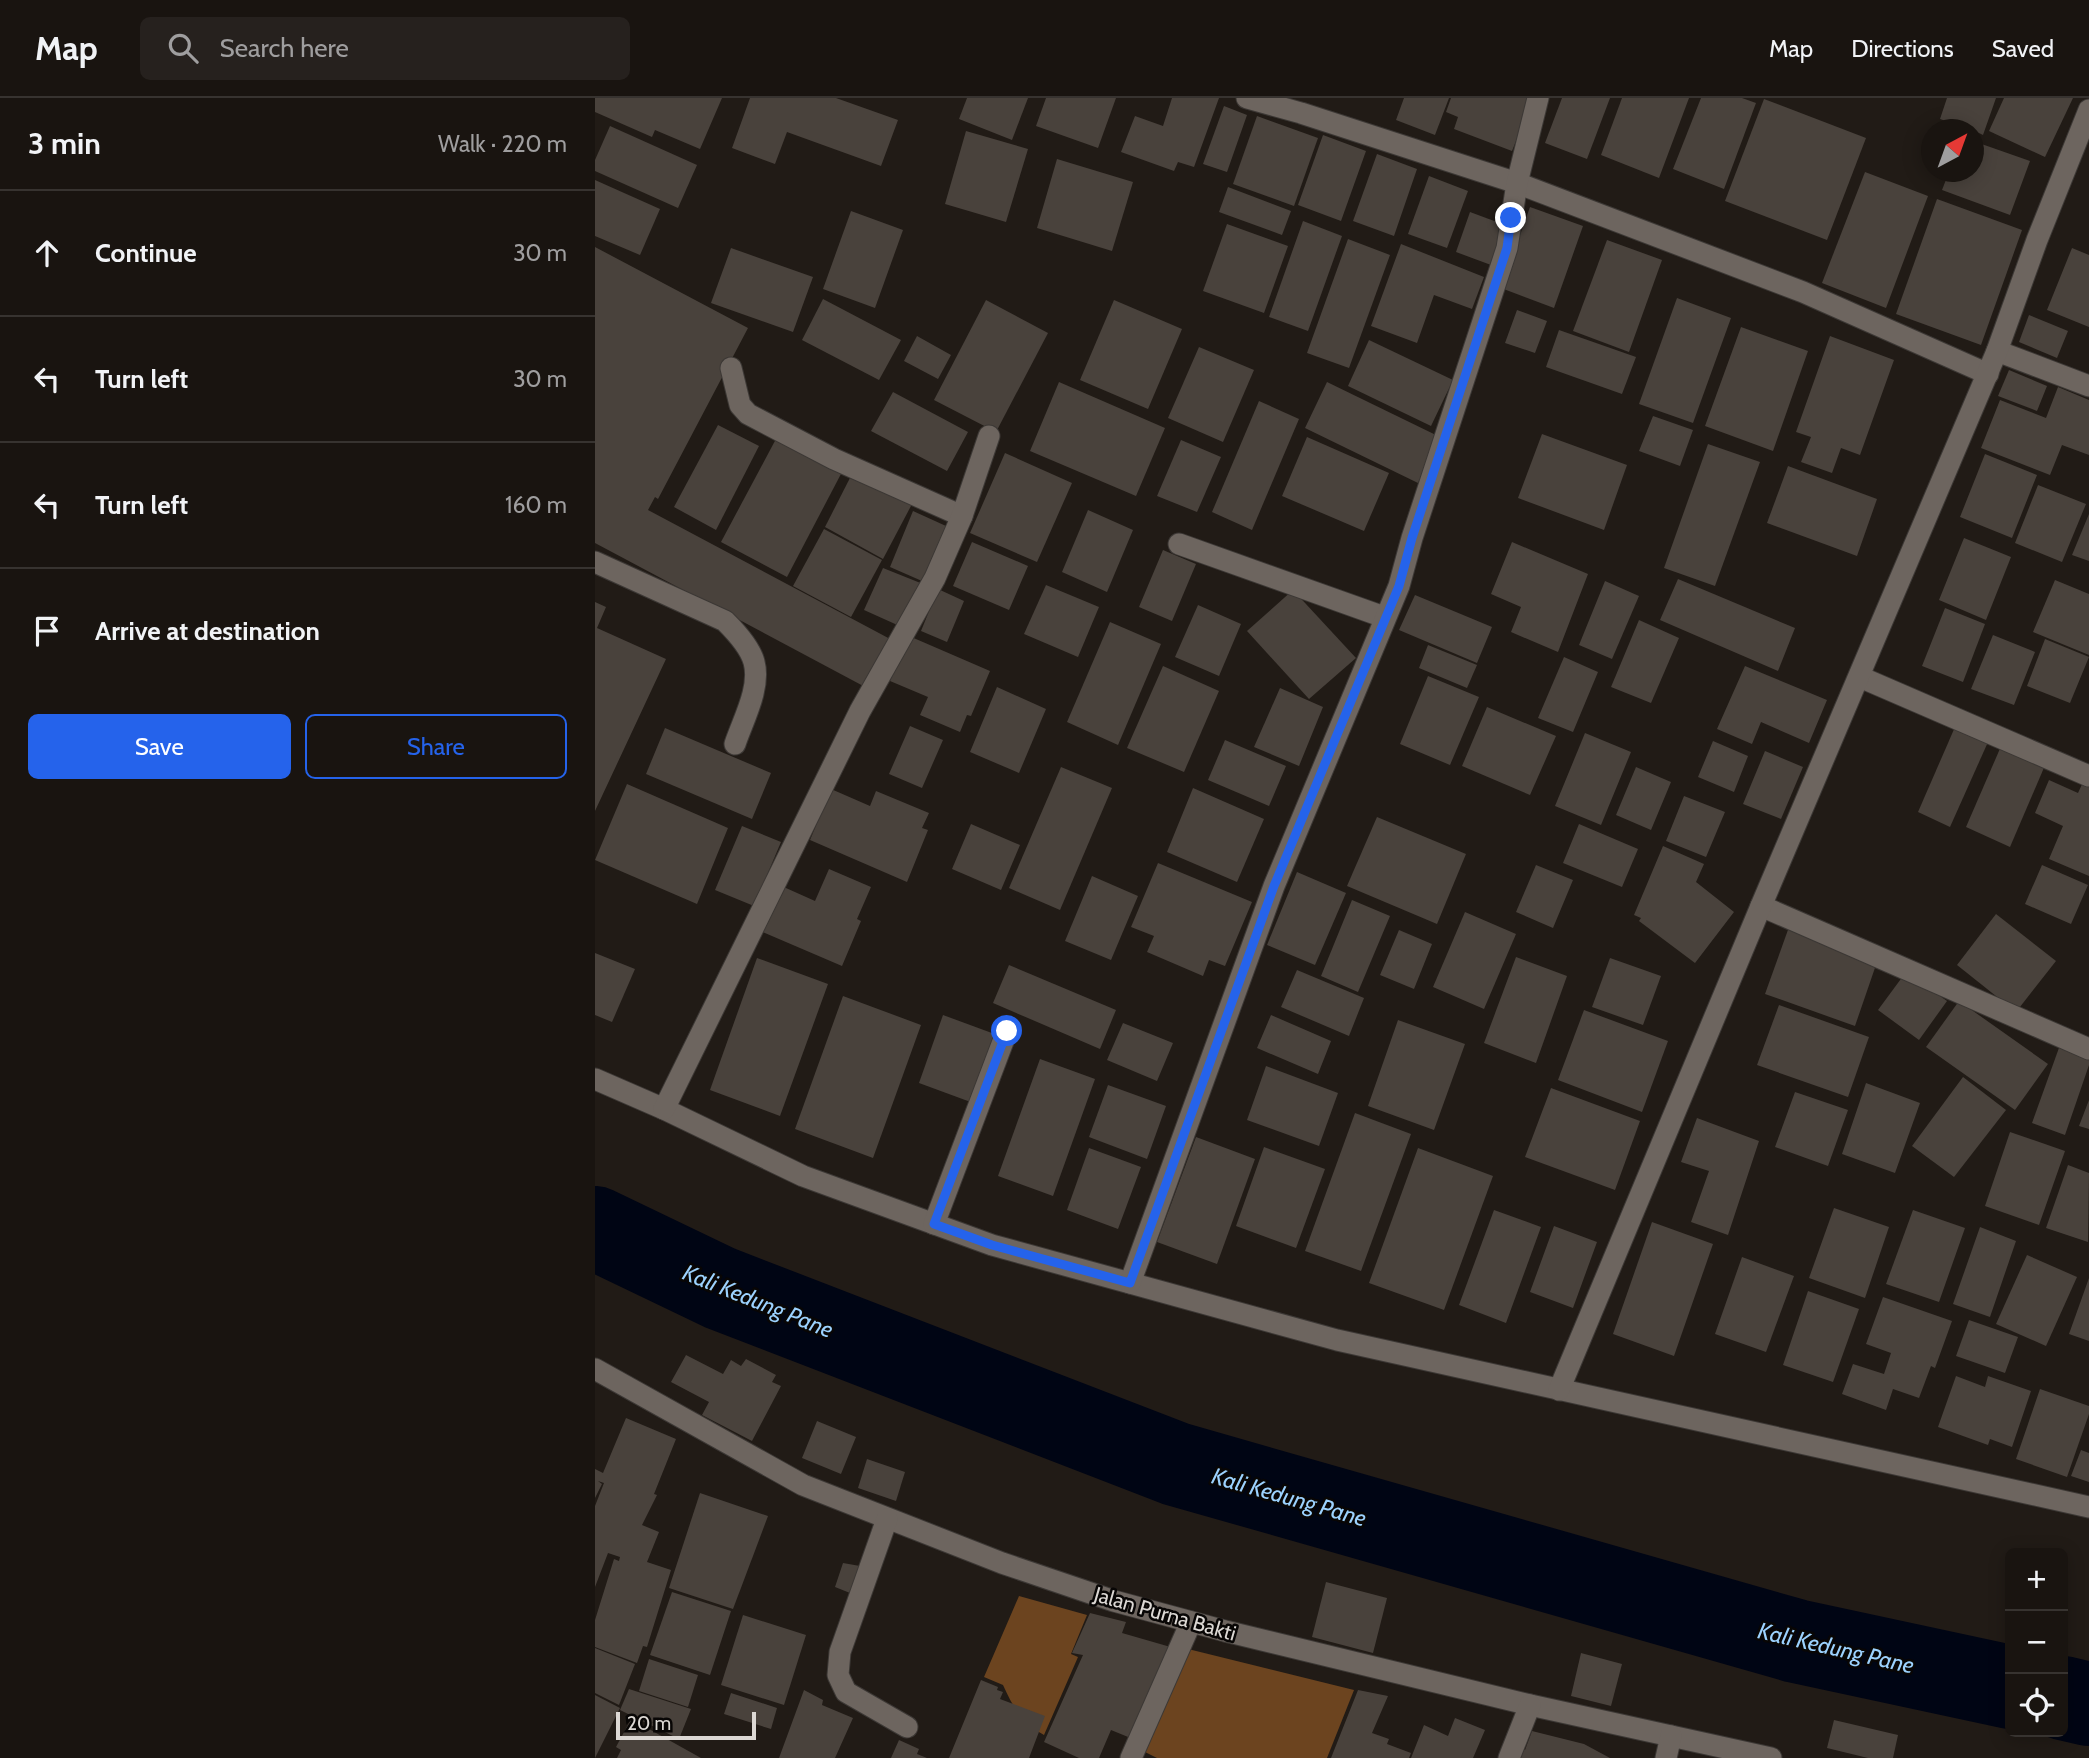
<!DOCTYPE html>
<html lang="en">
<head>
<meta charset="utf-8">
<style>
  :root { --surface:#191410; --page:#26211e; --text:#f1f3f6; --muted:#9f9e9f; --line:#373330; --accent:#2563eb }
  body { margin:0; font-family:Cabin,sans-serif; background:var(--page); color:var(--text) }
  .controls { position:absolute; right:21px; bottom:21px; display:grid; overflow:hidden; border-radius:10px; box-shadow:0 4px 18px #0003 }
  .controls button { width:63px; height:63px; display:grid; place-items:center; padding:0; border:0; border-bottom:2px solid var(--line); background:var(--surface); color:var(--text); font:35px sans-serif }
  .compass { position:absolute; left:1326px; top:21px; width:63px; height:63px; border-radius:50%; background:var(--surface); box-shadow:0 4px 18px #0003; rotate:41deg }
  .scale { position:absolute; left:21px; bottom:18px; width:140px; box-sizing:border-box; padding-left:7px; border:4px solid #dcd8d4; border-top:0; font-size:19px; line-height:24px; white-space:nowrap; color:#dcd8d4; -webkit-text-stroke:5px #080605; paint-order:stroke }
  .stop { position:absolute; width:21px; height:21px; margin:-16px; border:5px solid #2563eb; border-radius:50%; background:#fff }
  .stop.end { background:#2563eb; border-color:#fff; box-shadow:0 2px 7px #0008 }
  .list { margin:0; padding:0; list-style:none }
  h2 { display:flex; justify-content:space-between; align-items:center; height:91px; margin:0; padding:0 28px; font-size:30px }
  h2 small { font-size:23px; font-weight:400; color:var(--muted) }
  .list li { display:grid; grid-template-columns:46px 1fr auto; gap:21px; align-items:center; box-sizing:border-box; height:126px; padding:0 28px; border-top:2px solid var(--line) }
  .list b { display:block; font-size:26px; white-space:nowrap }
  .list em { font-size:23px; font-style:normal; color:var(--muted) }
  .actions { display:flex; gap:14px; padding:21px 28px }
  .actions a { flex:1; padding:16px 0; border:2px solid var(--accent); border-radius:10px; text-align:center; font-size:24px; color:var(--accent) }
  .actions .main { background:var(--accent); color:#fff }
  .icon { flex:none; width:38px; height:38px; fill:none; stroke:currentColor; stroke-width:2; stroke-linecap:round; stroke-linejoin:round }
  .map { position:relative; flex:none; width:1494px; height:1660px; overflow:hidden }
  header { display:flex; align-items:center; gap:42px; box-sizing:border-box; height:98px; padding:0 35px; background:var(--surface); border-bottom:2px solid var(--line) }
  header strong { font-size:33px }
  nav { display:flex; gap:38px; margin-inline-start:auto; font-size:24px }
  .search { width:490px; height:63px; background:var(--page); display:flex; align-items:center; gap:18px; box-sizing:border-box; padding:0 24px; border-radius:10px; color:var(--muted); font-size:26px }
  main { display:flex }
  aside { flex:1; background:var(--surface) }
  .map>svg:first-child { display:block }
</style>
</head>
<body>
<header>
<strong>Map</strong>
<div class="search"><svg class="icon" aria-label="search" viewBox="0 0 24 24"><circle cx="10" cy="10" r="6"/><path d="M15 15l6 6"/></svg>Search here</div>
<nav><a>Map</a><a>Directions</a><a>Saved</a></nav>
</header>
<main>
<aside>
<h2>3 min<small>Walk · 220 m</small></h2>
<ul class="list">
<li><svg class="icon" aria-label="ahead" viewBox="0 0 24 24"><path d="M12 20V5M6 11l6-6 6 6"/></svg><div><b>Continue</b></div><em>30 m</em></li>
<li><svg class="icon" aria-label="left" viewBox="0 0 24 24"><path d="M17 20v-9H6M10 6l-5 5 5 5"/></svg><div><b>Turn left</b></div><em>30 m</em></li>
<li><svg class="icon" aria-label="left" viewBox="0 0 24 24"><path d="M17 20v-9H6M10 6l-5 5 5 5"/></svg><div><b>Turn left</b></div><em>160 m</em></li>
<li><svg class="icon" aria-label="arrive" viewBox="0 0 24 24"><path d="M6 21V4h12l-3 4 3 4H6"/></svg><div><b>Arrive at destination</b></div></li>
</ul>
<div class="actions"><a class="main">Save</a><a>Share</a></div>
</aside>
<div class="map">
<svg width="1494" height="1660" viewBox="0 0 1494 1660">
  <rect width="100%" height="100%" fill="#211b16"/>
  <!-- forest -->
  <g fill="#6c441f">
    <path d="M424 1498 492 1517 476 1556 483 1559 449 1637C427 1625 418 1609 408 1587L389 1579Z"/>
    <polygon points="589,1550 759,1592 732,1660 562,1660 546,1652"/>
  </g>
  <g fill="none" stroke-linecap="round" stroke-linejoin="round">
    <!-- river -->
    <g stroke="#000514" stroke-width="84">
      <polyline points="0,1130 125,1190 581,1366 1201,1543 1415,1589"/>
      <polyline points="1468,1600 1494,1606"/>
    </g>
  </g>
  <!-- building -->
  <g fill="#49423c">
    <polygon points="0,0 127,0 105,51 60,32 57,39 0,14"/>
    <polygon points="155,0 241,0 303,22 286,68 192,34 180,66 137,50"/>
    <polygon points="372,0 433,0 417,42 364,21"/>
    <polygon points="451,0 521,0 503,50 441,28"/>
    <polygon points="577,0 624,0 599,69 583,64 579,73 526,54 540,18 568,28"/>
    <polygon points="809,0 854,0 840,37 801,22"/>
    <polygon points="856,0 938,0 917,53 859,31 863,19 851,14"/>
    <polygon points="967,0 1015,0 992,61 950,45"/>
    <polygon points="1027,0 1094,0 1064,80 1006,57"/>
    <polygon points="1106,0 1147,0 1161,5 1129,91 1078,71"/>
    <polygon points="1352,0 1401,0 1388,37 1378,32 1345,21"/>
    <polygon points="1409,0 1478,0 1450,59 1394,33"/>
    <polygon points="1169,1 1271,40 1232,142 1130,103"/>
    <polygon points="629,8 652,17 632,74 608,66"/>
    <polygon points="662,18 723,40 699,108 638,86"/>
    <polygon points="15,28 102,67 83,110 0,73 0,62"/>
    <polygon points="371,33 433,51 411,124 350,106"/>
    <polygon points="728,37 771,53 746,123 703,107"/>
    <polygon points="1378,43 1435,63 1415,117 1347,92 1354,74 1378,74"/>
    <polygon points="782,56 822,71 799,138 758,123"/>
    <polygon points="462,61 538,84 517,153 442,130"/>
    <polygon points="1270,74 1333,98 1291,210 1227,185"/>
    <polygon points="834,78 873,93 852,150 813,136"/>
    <polygon points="0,82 65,111 45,157 0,138"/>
    <polygon points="633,89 696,113 687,137 624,114"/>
    <polygon points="1342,101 1427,132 1386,247 1301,216"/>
    <polygon points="935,109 988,128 959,210 906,190"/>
    <polygon points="256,113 308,132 280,210 228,191"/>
    <polygon points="875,114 910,127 896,167 861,154"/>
    <polygon points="708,123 747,138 713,233 674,219"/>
    <polygon points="632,126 693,148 669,215 608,193"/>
    <polygon points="753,141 795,157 754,270 712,255"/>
    <polygon points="1012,142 1067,162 1034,254 978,233"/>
    <polygon points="806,146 889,179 877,211 839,197 822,245 776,228"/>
    <polygon points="0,149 153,230 63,401 60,399 53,412 297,542 272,590 0,445"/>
    <polygon points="136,150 218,179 198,234 116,205"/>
    <polygon points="1477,150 1494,157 1494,229 1452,212"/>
    <polygon points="1082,200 1136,220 1098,325 1044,306"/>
    <polygon points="228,201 306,242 284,282 207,242"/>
    <polygon points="391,202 453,235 401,334 339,302"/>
    <polygon points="519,202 587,231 553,311 485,282"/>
    <polygon points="922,212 952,223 940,255 910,245"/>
    <polygon points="1434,217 1473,233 1462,260 1424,244"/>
    <polygon points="1146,229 1213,253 1178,353 1110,328"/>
    <polygon points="964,232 1041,259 1027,296 951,269"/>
    <polygon points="322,238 356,257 343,281 309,263"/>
    <polygon points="1235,238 1299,262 1265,357 1246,350 1237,375 1206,364 1216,339 1201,334"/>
    <polygon points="774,242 858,282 836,328 753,288"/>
    <polygon points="604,249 659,272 628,344 573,320"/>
    <polygon points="1414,272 1452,288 1442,313 1403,298"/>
    <polygon points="464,284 570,330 541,398 435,353"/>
    <polygon points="732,284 845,339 823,385 710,330"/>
    <polygon points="1463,289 1494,302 1494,357 1467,347 1455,377 1386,350 1405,302 1451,320"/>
    <polygon points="298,294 373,334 352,373 276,333"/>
    <polygon points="664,303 704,321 657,432 617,414"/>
    <polygon points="1058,318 1098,332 1085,368 1044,353"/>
    <polygon points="123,327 164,348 121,432 79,409"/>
    <polygon points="947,336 1032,367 1009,432 923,400"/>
    <polygon points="182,339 247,374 192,479 126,444"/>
    <polygon points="712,339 794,375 769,433 687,398"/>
    <polygon points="586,342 626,359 602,414 562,398"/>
    <polygon points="1113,346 1165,364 1120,488 1069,470"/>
    <polygon points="410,355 477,385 442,464 375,435"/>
    <polygon points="1390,356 1442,377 1417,440 1365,419"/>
    <polygon points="1193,368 1282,401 1262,458 1172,425"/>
    <polygon points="258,374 317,406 288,461 230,429"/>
    <polygon points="1443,387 1491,406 1467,464 1420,445"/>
    <polygon points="493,412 538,432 512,494 467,474"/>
    <polygon points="318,413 351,428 327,483 295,469"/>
    <polygon points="1494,416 1494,463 1477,457"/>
    <polygon points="229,431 287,462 256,519 198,488"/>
    <polygon points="1369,440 1416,459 1391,522 1344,502"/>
    <polygon points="377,444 433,468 414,512 358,488"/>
    <polygon points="917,444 993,476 963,554 916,534 926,509 896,496"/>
    <polygon points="568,452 601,466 577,523 544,509"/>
    <polygon points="288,470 328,486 309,530 269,512"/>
    <polygon points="1083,481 1200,530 1183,573 1065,522"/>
    <polygon points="1460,482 1494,496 1494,557 1438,534"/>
    <polygon points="1010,483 1044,498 1017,561 984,547"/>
    <polygon points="451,487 504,509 483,559 429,536"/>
    <polygon points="343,491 369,503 352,544 326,533"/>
    <polygon points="698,492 761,560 714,601 652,533"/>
    <polygon points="820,497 897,529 882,565 804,532"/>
    <polygon points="0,504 11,509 2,530 71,561 0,713"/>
    <polygon points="603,507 646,526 624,578 580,559"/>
    <polygon points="1350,510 1390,526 1368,584 1327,568"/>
    <polygon points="1044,522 1084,540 1056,605 1016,589"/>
    <polygon points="515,524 566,546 523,647 472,624"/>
    <polygon points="1398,537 1440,554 1419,607 1376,591"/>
    <polygon points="314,538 395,573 376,618 372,617 365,634 325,617 333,599 295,583"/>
    <polygon points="1450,541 1494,559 1475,605 1432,588"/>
    <polygon points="833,547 882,567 872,590 824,570"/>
    <polygon points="969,559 1003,574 978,634 943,620"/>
    <polygon points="568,568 624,593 589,674 532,650"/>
    <polygon points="1150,568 1232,602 1214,645 1166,624 1157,646 1122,631"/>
    <polygon points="833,578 884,599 855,667 805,646"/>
    <polygon points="402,589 451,611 424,675 375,654"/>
    <polygon points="685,590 728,609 704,668 659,649"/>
    <polygon points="892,609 961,638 935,697 867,668"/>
    <polygon points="315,628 348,642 327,690 294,676"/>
    <polygon points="1360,629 1393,644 1355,729 1323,714"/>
    <polygon points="70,630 176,675 157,721 51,676"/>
    <polygon points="990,635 1036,654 1006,727 960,708"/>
    <polygon points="630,642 691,668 674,708 613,682"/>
    <polygon points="1118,643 1153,658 1139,694 1103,679"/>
    <polygon points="1407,646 1451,665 1415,749 1371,729"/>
    <polygon points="1170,653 1208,669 1186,721 1148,706"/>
    <polygon points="466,669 517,690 465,812 414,790"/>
    <polygon points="1041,669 1076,684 1056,732 1021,717"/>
    <polygon points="1454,682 1483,695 1489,682 1494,685 1494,778 1454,761 1468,728 1440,715"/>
    <polygon points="32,686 133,730 102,806 0,762"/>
    <polygon points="598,690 669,721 642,784 572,754"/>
    <polygon points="236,691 275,708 281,693 334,715 327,730 333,732 312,784 215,742"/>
    <polygon points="1089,698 1130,714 1111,759 1071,743"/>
    <polygon points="782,719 871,756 842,826 752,788"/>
    <polygon points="376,726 425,747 406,792 357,771"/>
    <polygon points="984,726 1043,751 1027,789 968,765"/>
    <polygon points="147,728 186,744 159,808 120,792"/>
    <polygon points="1068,748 1109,766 1101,784 1139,814 1100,865 1044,823 1046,820 1039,817"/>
    <polygon points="563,765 657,804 630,868 614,862 608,878 552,854 559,838 536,829"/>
    <polygon points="941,767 978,782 958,830 921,814"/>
    <polygon points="1447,767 1493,787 1476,826 1430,806"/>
    <polygon points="234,771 276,789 262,821 266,823 247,868 163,832 182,786 220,803"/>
    <polygon points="702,774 751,795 720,867 672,847"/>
    <polygon points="497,778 543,798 516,862 470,843"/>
    <polygon points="757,802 795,818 763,894 726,878"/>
    <polygon points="870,814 921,836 889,911 838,889"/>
    <polygon points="1401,816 1461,863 1421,914 1362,867"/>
    <polygon points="1194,829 1283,861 1260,928 1170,896"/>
    <polygon points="804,832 837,846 819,891 785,877"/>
    <polygon points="0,855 40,871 17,924 0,917"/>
    <polygon points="921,859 972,878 941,965 889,945"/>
    <polygon points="162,860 233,886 185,1018 115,992"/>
    <polygon points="1015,860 1066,878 1048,927 997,909"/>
    <polygon points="414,867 521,912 505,951 398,905"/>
    <polygon points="702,872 769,900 754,938 686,909"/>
    <polygon points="1311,874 1352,903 1324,942 1283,912"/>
    <polygon points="248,898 326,927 278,1060 200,1031"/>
    <polygon points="1364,903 1453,966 1420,1012 1331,949"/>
    <polygon points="1184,907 1274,939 1253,999 1162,967"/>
    <polygon points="989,912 1073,943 1047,1014 963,982"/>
    <polygon points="348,917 405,938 381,1006 324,985"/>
    <polygon points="676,917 736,943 723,976 662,950"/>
    <polygon points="803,922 870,946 839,1032 773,1008"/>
    <polygon points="528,925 578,945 562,983 512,962"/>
    <polygon points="1465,947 1494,957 1494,967 1470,1037 1437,1025"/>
    <polygon points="445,961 500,981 458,1098 403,1078"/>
    <polygon points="671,968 743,995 724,1048 652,1022"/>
    <polygon points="1368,979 1411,1012 1359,1079 1317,1048"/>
    <polygon points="1271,985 1325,1005 1300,1075 1247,1056"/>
    <polygon points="513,987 571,1008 552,1061 494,1039"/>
    <polygon points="956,990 1045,1023 1020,1092 930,1059"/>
    <polygon points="1200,994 1253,1012 1233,1068 1180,1049"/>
    <polygon points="1494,1002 1494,1031 1484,1028"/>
    <polygon points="760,1015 816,1036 766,1173 710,1153"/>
    <polygon points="1102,1020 1164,1043 1133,1137 1096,1124 1114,1073 1086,1064"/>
    <polygon points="1415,1034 1470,1053 1444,1127 1390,1108"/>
    <polygon points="601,1039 660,1061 622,1166 562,1144"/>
    <polygon points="669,1049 730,1071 701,1150 641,1128"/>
    <polygon points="494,1050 546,1069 523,1131 472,1112"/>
    <polygon points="823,1050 898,1078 849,1212 774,1185"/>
    <polygon points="1473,1067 1494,1075 1493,1144 1451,1130"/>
    <polygon points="1239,1110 1294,1129 1270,1200 1214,1180"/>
    <polygon points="899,1112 946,1129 911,1225 864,1207"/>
    <polygon points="1318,1112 1370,1130 1344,1204 1291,1186"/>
    <polygon points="1057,1124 1118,1146 1079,1258 1018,1236"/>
    <polygon points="959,1128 1002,1144 978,1210 935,1194"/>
    <polygon points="1385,1129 1421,1143 1395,1219 1358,1206"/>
    <polygon points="1432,1157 1482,1179 1451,1248 1401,1226"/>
    <polygon points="1147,1159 1199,1178 1171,1254 1120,1236"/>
    <polygon points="1494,1180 1494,1243 1474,1236"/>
    <polygon points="1213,1193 1264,1211 1238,1284 1188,1267"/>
    <polygon points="1288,1199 1357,1223 1340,1270 1336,1268 1324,1300 1298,1291 1291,1312 1247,1296 1258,1266 1289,1276 1296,1255 1271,1246"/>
    <polygon points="1374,1222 1423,1239 1410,1275 1361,1258"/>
    <polygon points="91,1257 128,1276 136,1262 146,1268 151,1261 181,1277 177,1284 186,1288 157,1343 107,1317 114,1304 76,1284"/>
    <polygon points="1361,1278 1390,1289 1393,1278 1436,1293 1417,1349 1395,1341 1393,1347 1343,1329"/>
    <polygon points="1445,1291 1494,1308 1494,1316 1472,1379 1421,1361"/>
    <polygon points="31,1320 81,1341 59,1396 62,1397 47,1427 64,1434 52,1464 76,1472 52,1549 48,1548 42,1565 0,1549 0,1522 19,1461 24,1463 25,1459 13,1455 0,1489 0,1408 9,1385 3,1383 7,1386 0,1400 0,1371 8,1375"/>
    <polygon points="222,1323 261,1339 246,1376 207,1360"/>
    <polygon points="1486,1352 1494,1355 1494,1384 1476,1378"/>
    <polygon points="272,1361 310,1374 301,1403 263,1390"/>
    <polygon points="105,1395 173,1418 138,1511 74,1490"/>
    <polygon points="248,1465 265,1468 255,1495 240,1489"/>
    <polygon points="731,1484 792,1500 778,1555 717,1539"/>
    <polygon points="77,1494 136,1513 115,1577 55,1557"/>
    <polygon points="495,1515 531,1524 527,1535 579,1550 538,1641 516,1632 504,1660 484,1660 449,1644 488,1557 477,1555"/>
    <polygon points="148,1517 211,1537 189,1607 126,1587"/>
    <polygon points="0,1550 40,1566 24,1607 0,1595"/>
    <polygon points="986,1555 1027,1566 1016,1608 976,1598"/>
    <polygon points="54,1561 103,1577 93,1609 44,1593"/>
    <polygon points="386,1582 403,1589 402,1592 408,1594 405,1601 450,1618 434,1660 354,1660"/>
    <polygon points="34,1591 96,1611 84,1641 25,1612"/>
    <polygon points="209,1592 228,1602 227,1607 258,1620 240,1660 184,1660"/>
    <polygon points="763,1592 793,1598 777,1635 794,1641 792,1646 816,1655 814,1660 736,1660"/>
    <polygon points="136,1595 182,1610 176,1631 129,1616"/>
    <polygon points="0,1597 25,1610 0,1660"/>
    <polygon points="860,1620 890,1632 878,1660 816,1660 829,1627 853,1638"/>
    <polygon points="36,1621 106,1660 22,1660 26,1652 21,1649"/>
    <polygon points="1239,1622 1303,1637 1298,1660 1273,1660 1232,1650"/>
    <polygon points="937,1633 989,1646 1015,1660 921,1660 925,1650 930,1652"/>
    <polygon points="304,1642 324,1651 322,1656 332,1660 296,1660"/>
  </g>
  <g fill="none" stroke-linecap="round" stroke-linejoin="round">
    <defs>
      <g id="minor">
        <polyline points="652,0 706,15 922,85 1208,194 1393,276"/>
        <polyline points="1402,253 1494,288"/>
        <polyline points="136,270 145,307 153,316 239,361 367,418"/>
        <polyline points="584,446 789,519"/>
        <path d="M0 464 130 523C141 534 155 549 159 564 166 590 148 622 140 646"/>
        <polyline points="1265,579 1494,678"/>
        <polyline points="1166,808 1494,951"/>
        <polyline points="0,981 69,1011 208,1078 397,1147 742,1242 1494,1409"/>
        <polyline points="69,1011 265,613 340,480 367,418 394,338"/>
        <polyline points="339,1126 412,933"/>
        <polyline points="535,1185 679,788 804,488 817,440 912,150 922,85 943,0"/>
        <polyline points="0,1271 208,1387 407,1465 519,1503 630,1533 935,1607 1176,1660"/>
        <polyline points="964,1292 1166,808 1402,253 1442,142 1494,12"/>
        <polyline points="292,1421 245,1554 243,1577 251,1594 312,1629"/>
        <polyline points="536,1660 596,1524"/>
        <polyline points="914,1660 935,1607"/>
        <polyline points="1071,1660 1076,1638"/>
      </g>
    </defs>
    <!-- minor casing -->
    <use href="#minor" stroke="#3c3835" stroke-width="23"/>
    <!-- minor -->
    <use href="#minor" stroke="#6d655f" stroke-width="21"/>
  </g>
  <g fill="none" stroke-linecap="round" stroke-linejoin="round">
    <!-- route -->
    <polyline stroke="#2563eb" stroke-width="9" points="412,933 339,1126 397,1147 535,1185 679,788 804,488 817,440 912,150 916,120"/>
  </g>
  <g text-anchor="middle" stroke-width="5" stroke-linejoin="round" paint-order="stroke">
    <!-- street labels -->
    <g font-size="21" fill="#dcd8d4" stroke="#080605">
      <text transform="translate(570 1516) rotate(16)" y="7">Jalan Purna Bakti</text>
    </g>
    <!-- water labels -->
    <g font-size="23" font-style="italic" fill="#9cd2fe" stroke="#080605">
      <text transform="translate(163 1203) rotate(22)" y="8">Kali Kedung Pane</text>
      <text transform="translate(694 1399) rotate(16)" y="8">Kali Kedung Pane</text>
      <text transform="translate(1241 1550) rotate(13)" y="8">Kali Kedung Pane</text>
    </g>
  </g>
</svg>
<div class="controls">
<button>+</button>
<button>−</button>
<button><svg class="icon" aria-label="locate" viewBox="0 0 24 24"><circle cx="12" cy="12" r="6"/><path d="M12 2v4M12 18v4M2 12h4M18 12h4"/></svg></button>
</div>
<svg class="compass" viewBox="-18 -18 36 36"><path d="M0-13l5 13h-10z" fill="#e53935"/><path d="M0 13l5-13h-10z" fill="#9f9e9f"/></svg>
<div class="scale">20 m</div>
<div class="stop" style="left:412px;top:933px"></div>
<div class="stop end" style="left:916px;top:120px"></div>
</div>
</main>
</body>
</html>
